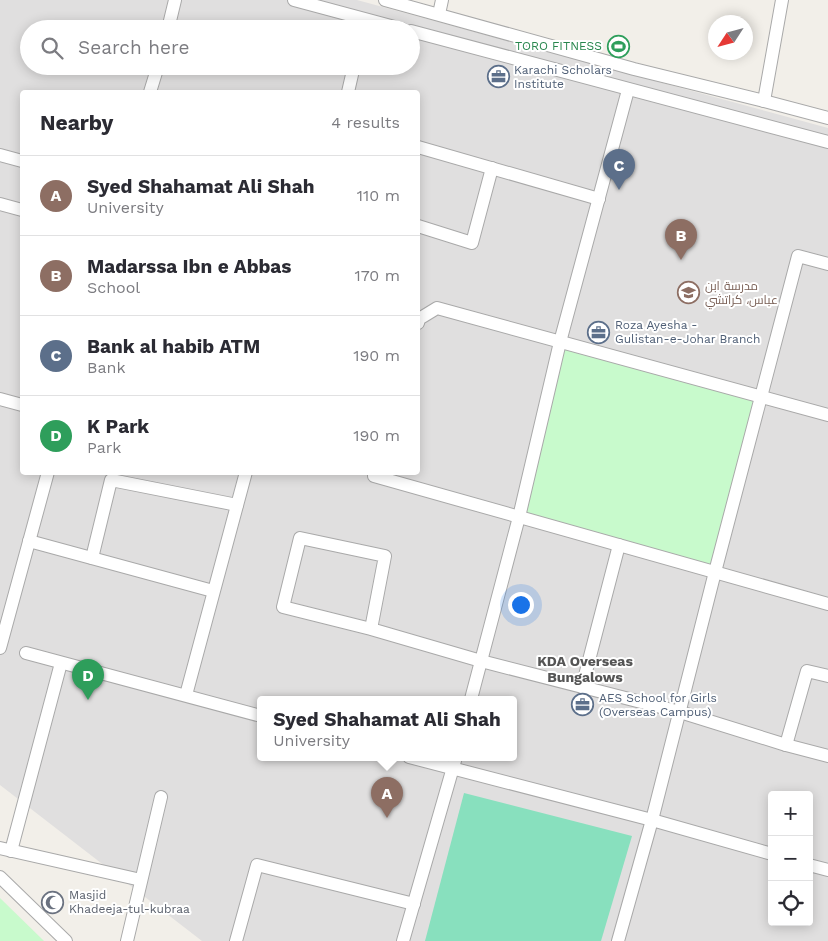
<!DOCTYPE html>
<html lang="en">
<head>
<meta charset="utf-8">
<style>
  :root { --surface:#fff; --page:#f7f7f7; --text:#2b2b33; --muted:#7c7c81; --line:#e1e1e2; --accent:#b45309 }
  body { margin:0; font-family:"Work Sans",Cairo,sans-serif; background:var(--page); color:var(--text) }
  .controls { position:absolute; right:15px; bottom:15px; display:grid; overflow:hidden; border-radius:5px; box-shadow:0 2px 12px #0003 }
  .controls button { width:45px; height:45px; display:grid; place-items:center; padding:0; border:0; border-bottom:1px solid var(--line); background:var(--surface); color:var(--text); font:25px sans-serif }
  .compass { position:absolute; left:708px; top:15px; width:45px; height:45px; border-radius:50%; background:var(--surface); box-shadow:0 2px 12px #0003; rotate:234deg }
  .you { position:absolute; left:520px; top:604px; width:18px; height:18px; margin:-12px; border:4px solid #fff; border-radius:50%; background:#1a73e8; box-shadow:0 0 0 8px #1a73e833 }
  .badge { display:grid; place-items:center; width:32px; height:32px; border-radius:50%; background:var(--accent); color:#fff; font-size:16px; font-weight:700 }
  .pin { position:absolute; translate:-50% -41px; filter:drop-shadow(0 1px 2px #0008) }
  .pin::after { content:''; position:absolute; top:26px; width:18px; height:15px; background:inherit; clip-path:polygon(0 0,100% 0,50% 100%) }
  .popup { position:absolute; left:257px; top:696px; width:260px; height:65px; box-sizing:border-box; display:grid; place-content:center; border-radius:5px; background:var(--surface); filter:drop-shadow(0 1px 4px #0005); font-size:16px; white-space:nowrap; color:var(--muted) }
  .popup b { font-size:19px; color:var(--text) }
  .popup::after { content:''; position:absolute; left:50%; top:100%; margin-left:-10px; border:10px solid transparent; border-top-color:var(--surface) }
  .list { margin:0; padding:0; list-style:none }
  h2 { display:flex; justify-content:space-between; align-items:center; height:65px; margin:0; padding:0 20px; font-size:21px }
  h2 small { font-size:16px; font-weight:400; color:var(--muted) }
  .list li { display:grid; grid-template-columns:32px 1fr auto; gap:15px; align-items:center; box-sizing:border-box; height:80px; padding:0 20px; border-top:1px solid var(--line) }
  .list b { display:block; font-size:19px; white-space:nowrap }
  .list p { margin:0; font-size:16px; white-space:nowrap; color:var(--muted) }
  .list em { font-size:16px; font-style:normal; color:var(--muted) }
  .icon { flex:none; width:28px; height:28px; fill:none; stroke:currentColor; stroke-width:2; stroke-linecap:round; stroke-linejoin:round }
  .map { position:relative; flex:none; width:828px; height:941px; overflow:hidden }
  .search { position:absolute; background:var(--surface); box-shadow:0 2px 12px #0003; left:20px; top:20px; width:400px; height:55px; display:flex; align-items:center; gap:12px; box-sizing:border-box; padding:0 18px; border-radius:28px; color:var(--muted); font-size:19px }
  .panel { position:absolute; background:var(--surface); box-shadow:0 2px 12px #0003; left:20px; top:90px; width:400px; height:385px; border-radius:5px }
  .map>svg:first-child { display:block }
</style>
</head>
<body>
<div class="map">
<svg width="828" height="941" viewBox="0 0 828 941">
  <rect width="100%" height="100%" fill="#f2efe9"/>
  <!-- residential -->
  <path fill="#e0dfdf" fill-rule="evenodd" d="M0 0H357L828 128V941H202L0 785ZM29 29H411V66H29ZM22 92H418V472H22ZM261 699H513V757H261ZM772 795H809V922H772Z"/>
  <!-- park -->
  <g fill="#c8facc">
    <polygon points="560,342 761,397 715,572 519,517"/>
    <polygon points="0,898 44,941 0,941"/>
  </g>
  <!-- pitch -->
  <polygon fill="#88e0be" points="464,793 632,836 601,941 425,941"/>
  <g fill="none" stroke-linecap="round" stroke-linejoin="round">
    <defs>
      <g id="minor">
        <polyline points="294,0 402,29"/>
        <polyline points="385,0 634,69 764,101 828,118"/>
        <polyline points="439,14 442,0"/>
        <polyline points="168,29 175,0"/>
        <polyline points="411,31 828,142"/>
        <polyline points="150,92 158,66"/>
        <polyline points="348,92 354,66"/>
        <polyline points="764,101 782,0"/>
        <polyline points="418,147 599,199"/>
        <polyline points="0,155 22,161"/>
        <polyline points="0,204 22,210"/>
        <polyline points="418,226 472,243 492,168"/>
        <polyline points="418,323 419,319 437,308 828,415"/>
        <polyline points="0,399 22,405"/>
        <polyline points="375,472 374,476 828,604"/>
        <polyline points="29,541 213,591"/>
        <polyline points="92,558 111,480 237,505"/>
        <polyline points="371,629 385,556 300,538 283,607 371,629 481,661 680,712 786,745 828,756"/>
        <polyline points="0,648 48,472"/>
        <polyline points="26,653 261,716"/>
        <polyline points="582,687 619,545"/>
        <polyline points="186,695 246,472"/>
        <polyline points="471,699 519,517 560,342 628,90"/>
        <polyline points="786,745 807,671 828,676"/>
        <polyline points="409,757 652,820 772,854"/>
        <polyline points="0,848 141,880"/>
        <polyline points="11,851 61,663"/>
        <polyline points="809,865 828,870"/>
        <polyline points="0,877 66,941"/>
        <polyline points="127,941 161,797"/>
        <polyline points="236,941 257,865 414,904"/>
        <polyline points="403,941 456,757"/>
        <polyline points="618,941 652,820 715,572 798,256 828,264"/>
      </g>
    </defs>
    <!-- minor casing -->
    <use href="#minor" stroke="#a9a9a9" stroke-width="14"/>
    <!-- minor -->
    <use href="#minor" stroke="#fff" stroke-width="12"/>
  </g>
  <!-- icons -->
  <defs>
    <symbol id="stadium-ring" viewBox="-11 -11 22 22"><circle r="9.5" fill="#fff" stroke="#2e9e5b" stroke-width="1.5"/><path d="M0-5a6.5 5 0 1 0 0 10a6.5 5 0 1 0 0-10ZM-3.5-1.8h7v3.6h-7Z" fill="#2e9e5b"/></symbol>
    <symbol id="office-ring" viewBox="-11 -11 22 22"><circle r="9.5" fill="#fff" stroke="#5c6f8a" stroke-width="1.5"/><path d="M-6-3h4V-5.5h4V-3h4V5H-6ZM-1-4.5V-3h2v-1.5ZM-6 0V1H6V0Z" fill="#5c6f8a"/></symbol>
    <symbol id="university-ring" viewBox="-11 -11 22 22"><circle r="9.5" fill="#fff" stroke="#8d6e63" stroke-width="1.5"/><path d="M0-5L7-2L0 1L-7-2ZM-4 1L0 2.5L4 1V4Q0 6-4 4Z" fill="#8d6e63"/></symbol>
    <symbol id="mosque-ring" viewBox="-11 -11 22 22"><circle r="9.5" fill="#fff" stroke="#6b7280" stroke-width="1.5"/><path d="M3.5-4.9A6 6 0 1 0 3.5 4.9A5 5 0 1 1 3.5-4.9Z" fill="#6b7280"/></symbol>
  </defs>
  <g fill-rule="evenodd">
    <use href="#stadium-ring" x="606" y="34" width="25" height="25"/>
    <use href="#office-ring" x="486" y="64" width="25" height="25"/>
    <use href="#university-ring" x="676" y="280" width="25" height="25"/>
    <use href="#office-ring" x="586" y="320" width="25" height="25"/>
    <use href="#office-ring" x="570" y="692" width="25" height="25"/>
    <use href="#mosque-ring" x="40" y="890" width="25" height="25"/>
  </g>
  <g text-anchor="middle" stroke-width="4" stroke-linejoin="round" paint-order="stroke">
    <!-- leisure labels -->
    <g font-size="12" fill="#27864d" stroke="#fff" text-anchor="end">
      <text x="602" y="50">TORO FITNESS</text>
    </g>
    <!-- service labels -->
    <g font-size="12" fill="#4e5e75" stroke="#fff" text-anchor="start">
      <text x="514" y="74">Karachi Scholars<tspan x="514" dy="14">Institute</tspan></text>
      <text x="615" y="329">Roza Ayesha -<tspan x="615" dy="14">Gulistan-e-Johar Branch</tspan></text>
      <text x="599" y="702">AES School for Girls<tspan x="599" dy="14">(Overseas Campus)</tspan></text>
    </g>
    <!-- education labels -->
    <g font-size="12" fill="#785e54" stroke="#fff" text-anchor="start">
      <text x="705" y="290">مدرسة ابن<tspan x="705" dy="14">عباس، كراتشي</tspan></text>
    </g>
    <!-- worship labels -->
    <g font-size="12" fill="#5b616d" stroke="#fff" text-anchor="start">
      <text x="69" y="899">Masjid<tspan x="69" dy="14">Khadeeja-tul-kubraa</tspan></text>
    </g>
    <!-- neighbourhood labels -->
    <g font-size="14" font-weight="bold" fill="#555" stroke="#fff">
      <text x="585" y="666">KDA Overseas<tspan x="585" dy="16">Bungalows</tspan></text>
    </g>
  </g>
</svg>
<div class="controls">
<button>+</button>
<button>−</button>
<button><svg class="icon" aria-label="locate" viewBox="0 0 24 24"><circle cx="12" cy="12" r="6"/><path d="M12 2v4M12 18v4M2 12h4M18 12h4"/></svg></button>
</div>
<svg class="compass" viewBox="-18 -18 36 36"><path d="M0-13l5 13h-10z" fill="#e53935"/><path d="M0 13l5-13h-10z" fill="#7c7c81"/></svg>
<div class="you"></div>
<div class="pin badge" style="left:387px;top:818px;background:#8d6e63">A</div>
<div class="popup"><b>Syed Shahamat Ali Shah</b>University</div>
<div class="pin badge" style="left:681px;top:260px;background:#8d6e63">B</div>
<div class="pin badge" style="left:619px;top:190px;background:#5c6f8a">C</div>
<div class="pin badge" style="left:88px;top:700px;background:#2e9e5b">D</div>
<div class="search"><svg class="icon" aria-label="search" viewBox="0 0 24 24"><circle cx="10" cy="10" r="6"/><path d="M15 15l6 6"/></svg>Search here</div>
<section class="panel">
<h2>Nearby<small>4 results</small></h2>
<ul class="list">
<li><span class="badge" style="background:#8d6e63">A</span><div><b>Syed Shahamat Ali Shah</b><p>University</p></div><em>110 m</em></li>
<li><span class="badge" style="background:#8d6e63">B</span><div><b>Madarssa Ibn e Abbas</b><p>School</p></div><em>170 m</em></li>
<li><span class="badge" style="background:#5c6f8a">C</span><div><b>Bank al habib ATM</b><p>Bank</p></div><em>190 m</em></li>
<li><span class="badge" style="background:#2e9e5b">D</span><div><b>K Park</b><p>Park</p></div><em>190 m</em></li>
</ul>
</section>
</div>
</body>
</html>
